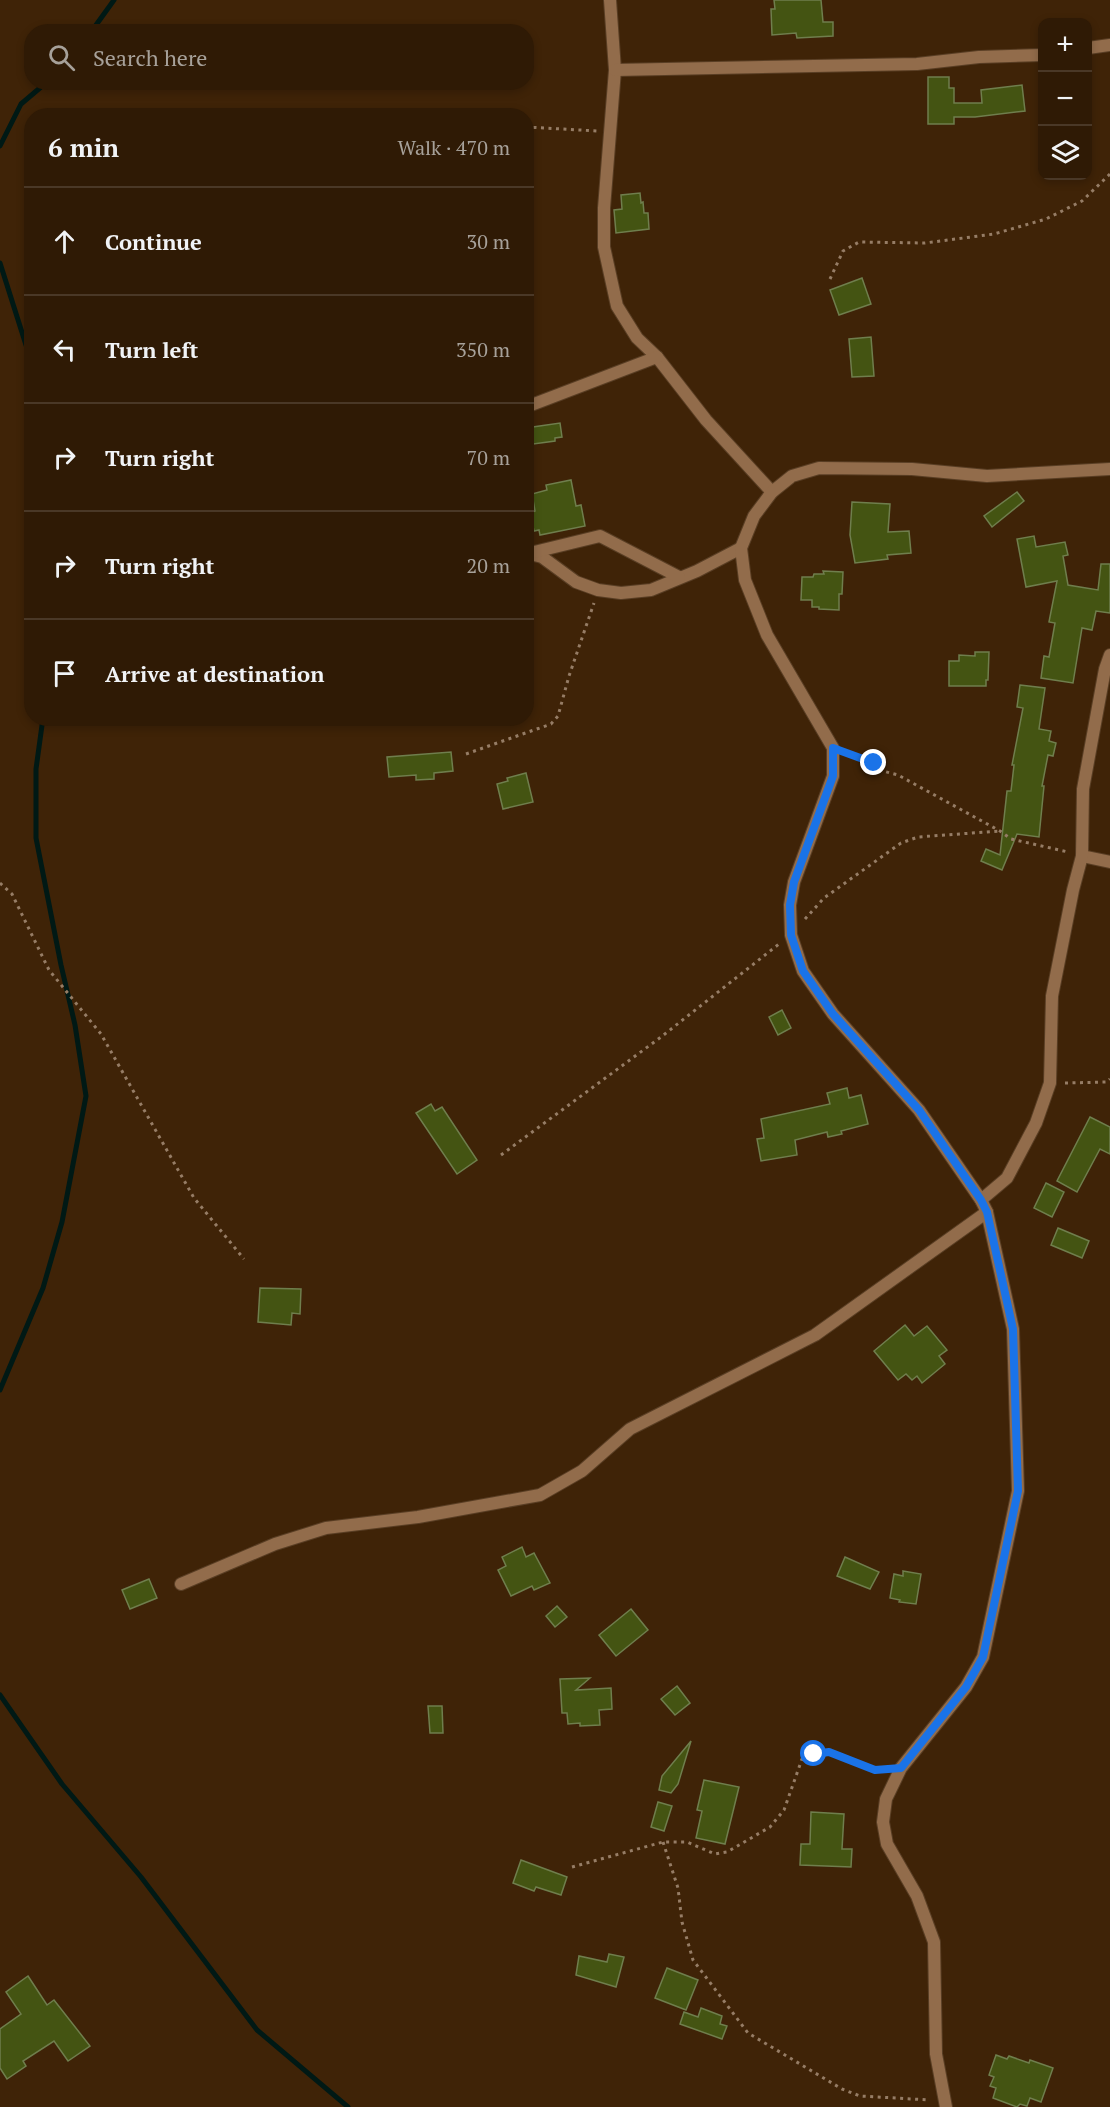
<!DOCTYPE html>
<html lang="en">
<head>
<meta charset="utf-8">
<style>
  :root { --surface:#2f1a05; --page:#3b2713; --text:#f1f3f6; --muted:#a7a19a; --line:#4a3827 }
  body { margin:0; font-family:"PT Serif",serif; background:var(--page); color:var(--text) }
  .controls { position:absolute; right:18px; top:18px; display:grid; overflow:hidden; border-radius:12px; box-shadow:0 3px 9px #0003 }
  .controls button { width:54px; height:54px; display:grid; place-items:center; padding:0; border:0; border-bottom:2px solid var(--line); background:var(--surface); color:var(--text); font:30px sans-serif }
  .stop { position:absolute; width:18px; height:18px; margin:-14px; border:4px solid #1a73e8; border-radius:50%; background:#fff }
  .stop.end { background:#1a73e8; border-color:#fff; box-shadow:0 2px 6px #0008 }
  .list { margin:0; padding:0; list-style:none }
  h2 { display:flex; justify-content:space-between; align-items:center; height:78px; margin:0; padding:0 24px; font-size:26px }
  h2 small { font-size:20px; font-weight:400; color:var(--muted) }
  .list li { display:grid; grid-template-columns:39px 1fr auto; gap:18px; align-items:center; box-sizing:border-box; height:108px; padding:0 24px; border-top:2px solid var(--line) }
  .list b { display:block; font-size:22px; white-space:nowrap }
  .list em { font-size:20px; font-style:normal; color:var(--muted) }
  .icon { flex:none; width:33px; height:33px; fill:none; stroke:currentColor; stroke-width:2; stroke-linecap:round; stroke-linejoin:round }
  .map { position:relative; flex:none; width:1110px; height:2107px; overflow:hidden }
  .search { position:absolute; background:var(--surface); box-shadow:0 3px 9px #0003; left:24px; top:24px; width:510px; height:66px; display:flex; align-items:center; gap:15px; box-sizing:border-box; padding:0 21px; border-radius:24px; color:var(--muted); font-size:22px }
  .panel { position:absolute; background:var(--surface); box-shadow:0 3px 9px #0003; left:24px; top:108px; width:510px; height:618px; border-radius:24px }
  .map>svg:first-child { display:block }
</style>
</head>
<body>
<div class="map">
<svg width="1110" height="2107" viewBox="0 0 1110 2107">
  <rect width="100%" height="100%" fill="#3f2307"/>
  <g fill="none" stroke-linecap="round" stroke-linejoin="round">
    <!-- stream -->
    <g stroke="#001915" stroke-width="5">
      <polyline points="91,32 114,0"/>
      <polyline points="0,146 21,104 47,82"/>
      <polyline points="0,263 32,364"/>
      <polyline points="0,1390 43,1288 62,1222 86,1096 75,1025 61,965 36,838 36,769 43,718"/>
      <polyline points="0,1695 62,1784 141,1877 257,2030 348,2107"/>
    </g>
  </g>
  <!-- building -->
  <g fill="#445412" stroke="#6f7e4d" stroke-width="1.5">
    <polygon points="774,0 821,0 823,22 833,22 833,36 797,38 796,33 772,35 771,9 775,9"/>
    <polygon points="928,77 949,77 949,88 954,88 954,103 982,103 981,90 1022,85 1025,111 975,117 954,117 954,124 928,124"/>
    <polygon points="640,193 641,203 643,202 644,213 648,213 649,229 616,233 614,210 622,209 621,195"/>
    <polygon points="862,278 871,304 839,315 830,290"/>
    <polygon points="871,337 874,376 852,377 849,339"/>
    <polygon points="560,423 562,437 555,438 555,441 526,445 526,428"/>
    <polygon points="571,480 576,506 581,505 585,526 540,535 539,530 534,531 530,513 535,511 532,494 547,490 546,485"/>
    <polygon points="1017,492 1024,501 992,527 984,516"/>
    <polygon points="852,502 890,504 888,532 909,531 911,553 887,555 888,559 855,563 850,535"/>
    <polygon points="1034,536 1036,547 1065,542 1068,555 1063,556 1068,585 1098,590 1101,564 1110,564 1110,613 1096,611 1092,630 1082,628 1073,683 1041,678 1044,656 1049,657 1055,623 1049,622 1057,581 1026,587 1017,539"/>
    <polygon points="823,571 843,572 842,594 839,594 839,610 819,609 819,607 812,607 812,600 801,600 802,577 813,577 814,574 824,574"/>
    <polygon points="975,652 989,652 988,680 986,680 986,686 949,686 949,661 959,661 959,655 975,656"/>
    <polygon points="1020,685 1045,688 1039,729 1051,731 1049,741 1056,743 1053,756 1048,755 1042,786 1044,786 1039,837 1017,834 1002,870 981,861 986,849 1000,855 1007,791 1011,791 1014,765 1012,765 1023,708 1017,707"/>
    <polygon points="451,752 453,771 434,773 434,779 416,780 416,775 389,777 387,757"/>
    <polygon points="526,773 533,802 503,809 497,784 508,781 507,778"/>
    <polygon points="782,1010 791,1028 778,1035 769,1017"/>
    <polygon points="847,1088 849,1098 861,1095 868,1124 841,1131 842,1134 828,1137 827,1132 795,1140 797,1155 761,1161 757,1139 764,1138 761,1119 830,1104 827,1093"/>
    <polygon points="431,1104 435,1111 442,1107 477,1160 457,1174 416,1113"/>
    <polygon points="1090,1117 1110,1127 1110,1154 1100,1149 1077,1192 1057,1181"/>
    <polygon points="1046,1183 1064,1192 1052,1217 1034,1208"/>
    <polygon points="1058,1228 1089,1241 1082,1258 1051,1245"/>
    <polygon points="260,1288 301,1289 300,1314 292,1313 291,1325 258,1322"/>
    <polygon points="905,1325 914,1336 927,1326 947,1350 939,1356 945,1364 922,1383 917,1376 912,1380 906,1374 898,1380 874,1351"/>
    <polygon points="522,1547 526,1557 534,1553 550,1583 534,1590 532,1586 511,1596 498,1570 506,1566 502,1557"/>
    <polygon points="845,1557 879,1572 870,1589 837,1576"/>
    <polygon points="903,1571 921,1574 916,1604 899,1602 900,1600 890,1598 894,1574 903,1576"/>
    <polygon points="149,1579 157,1598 130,1609 122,1590"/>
    <polygon points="557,1606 567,1617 555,1627 546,1616"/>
    <polygon points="631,1609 648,1630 616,1656 599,1635"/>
    <polygon points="590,1678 576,1690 611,1688 612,1709 599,1710 600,1725 580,1726 580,1723 568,1724 567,1713 562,1713 560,1679"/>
    <polygon points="677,1686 690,1703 675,1715 661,1699"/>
    <polygon points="428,1706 442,1706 443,1733 430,1733"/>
    <polygon points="691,1741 678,1784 671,1793 659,1790 662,1776"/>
    <polygon points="704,1780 739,1787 725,1844 696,1838 702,1811 697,1810"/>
    <polygon points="658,1802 672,1806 664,1831 651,1827"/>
    <polygon points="811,1812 844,1814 842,1849 852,1849 851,1867 800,1865 801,1844 810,1844"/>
    <polygon points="521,1860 567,1877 561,1895 536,1887 534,1891 513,1883"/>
    <polygon points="609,1954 624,1957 616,1987 576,1975 579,1956 607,1962"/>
    <polygon points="667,1968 698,1980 686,2010 655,1998"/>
    <polygon points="28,1976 47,2005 54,2000 90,2046 68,2061 54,2041 23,2061 26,2066 7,2079 0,2068 0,2029 21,2014 6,1992"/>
    <polygon points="701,2008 722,2016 720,2024 727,2026 722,2039 680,2024 684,2012 698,2017"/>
    <polygon points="996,2055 1007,2059 1009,2056 1029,2063 1030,2060 1053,2068 1041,2102 1030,2098 1027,2106 1020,2104 1017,2107 993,2098 996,2088 990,2086 994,2077 989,2075"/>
  </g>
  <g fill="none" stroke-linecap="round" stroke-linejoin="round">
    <defs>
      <g id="street">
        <polyline points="610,0 615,70 604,208 604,247 617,306 637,338 657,357 706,420 772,492"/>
        <polyline points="1088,48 1110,45"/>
        <polyline points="615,70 917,64 979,57 1042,55"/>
        <polyline points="526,407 657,357"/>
        <polyline points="526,553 542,557 576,582 598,590 621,593 651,590 697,571 741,548"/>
        <polyline points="530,553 600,536 679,577"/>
        <polyline points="1082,856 1110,862"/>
        <polyline points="981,1200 1007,1178 1036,1123 1050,1083 1052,996 1073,890 1082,856 1083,789 1105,669 1110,655"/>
        <polyline points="181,1584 275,1544 326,1528 418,1517 540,1495 582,1471 630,1429 815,1335 987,1212"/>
        <polyline points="946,2107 936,2054 934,1942 917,1896 887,1844 883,1822 886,1799 901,1768 966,1687 983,1657 1018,1491 1013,1329 987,1212 981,1200 919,1110 833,1014 803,971 791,935 790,905 794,882 833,776 833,748 767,635 745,580 741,548 754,516 772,492 792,476 819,468 912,469 987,476 1110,469"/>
      </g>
    </defs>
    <!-- street casing -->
    <use href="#street" stroke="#593e24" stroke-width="14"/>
    <!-- path -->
    <g stroke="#967d66" stroke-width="3" stroke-dasharray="3 4.5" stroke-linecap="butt">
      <polyline points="526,127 597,131"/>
      <polyline points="830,279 843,251 859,242 925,243 994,234 1046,219 1082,201 1110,174"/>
      <polyline points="846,753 874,763 883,771 898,775 1000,831 1011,839 1068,852"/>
      <polyline points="466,754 551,724 558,716 569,676 594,603"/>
      <polyline points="0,883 12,894 49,970 101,1034 194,1198 244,1259"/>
      <polyline points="805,919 824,898 901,843 918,837 1000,831"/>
      <polyline points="1065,1083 1107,1082 1110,1079"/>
      <polyline points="501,1155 661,1037 779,944"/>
      <polyline points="663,1842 678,1888 682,1922 693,1960 748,2033 842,2089 860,2096 930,2100"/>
      <path d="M572 1867 663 1842H687L715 1854 727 1852 770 1827 784 1810 802 1759C841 1741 851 1772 884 1769"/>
    </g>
    <!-- street -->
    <use href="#street" stroke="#926c4b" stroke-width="12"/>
  </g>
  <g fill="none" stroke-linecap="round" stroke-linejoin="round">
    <!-- route -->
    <polyline stroke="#1a73e8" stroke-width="8" points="814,1754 829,1752 875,1770 901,1768 966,1687 983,1657 1018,1491 1013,1329 987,1212 981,1200 919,1110 833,1014 803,971 791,935 790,905 794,882 833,776 833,748 874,763"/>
  </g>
</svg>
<div class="controls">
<button>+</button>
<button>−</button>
<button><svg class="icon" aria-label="layers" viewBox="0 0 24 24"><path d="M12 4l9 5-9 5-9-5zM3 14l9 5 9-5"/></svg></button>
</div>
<div class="stop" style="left:814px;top:1754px"></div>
<div class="stop end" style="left:874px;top:763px"></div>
<div class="search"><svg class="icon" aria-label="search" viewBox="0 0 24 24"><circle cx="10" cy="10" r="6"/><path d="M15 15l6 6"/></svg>Search here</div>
<section class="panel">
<h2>6 min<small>Walk · 470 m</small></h2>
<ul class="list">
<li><svg class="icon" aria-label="ahead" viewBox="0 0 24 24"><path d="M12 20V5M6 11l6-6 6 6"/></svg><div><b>Continue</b></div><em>30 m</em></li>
<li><svg class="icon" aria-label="left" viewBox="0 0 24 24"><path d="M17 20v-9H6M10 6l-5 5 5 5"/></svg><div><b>Turn left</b></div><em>350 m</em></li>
<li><svg class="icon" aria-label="right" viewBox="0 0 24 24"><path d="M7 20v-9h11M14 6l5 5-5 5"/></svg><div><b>Turn right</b></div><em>70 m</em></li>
<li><svg class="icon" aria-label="right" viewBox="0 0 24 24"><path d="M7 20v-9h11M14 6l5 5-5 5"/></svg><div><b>Turn right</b></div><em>20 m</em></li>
<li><svg class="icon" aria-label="arrive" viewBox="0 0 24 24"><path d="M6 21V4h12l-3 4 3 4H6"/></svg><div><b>Arrive at destination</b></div></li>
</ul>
</section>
</div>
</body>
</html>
